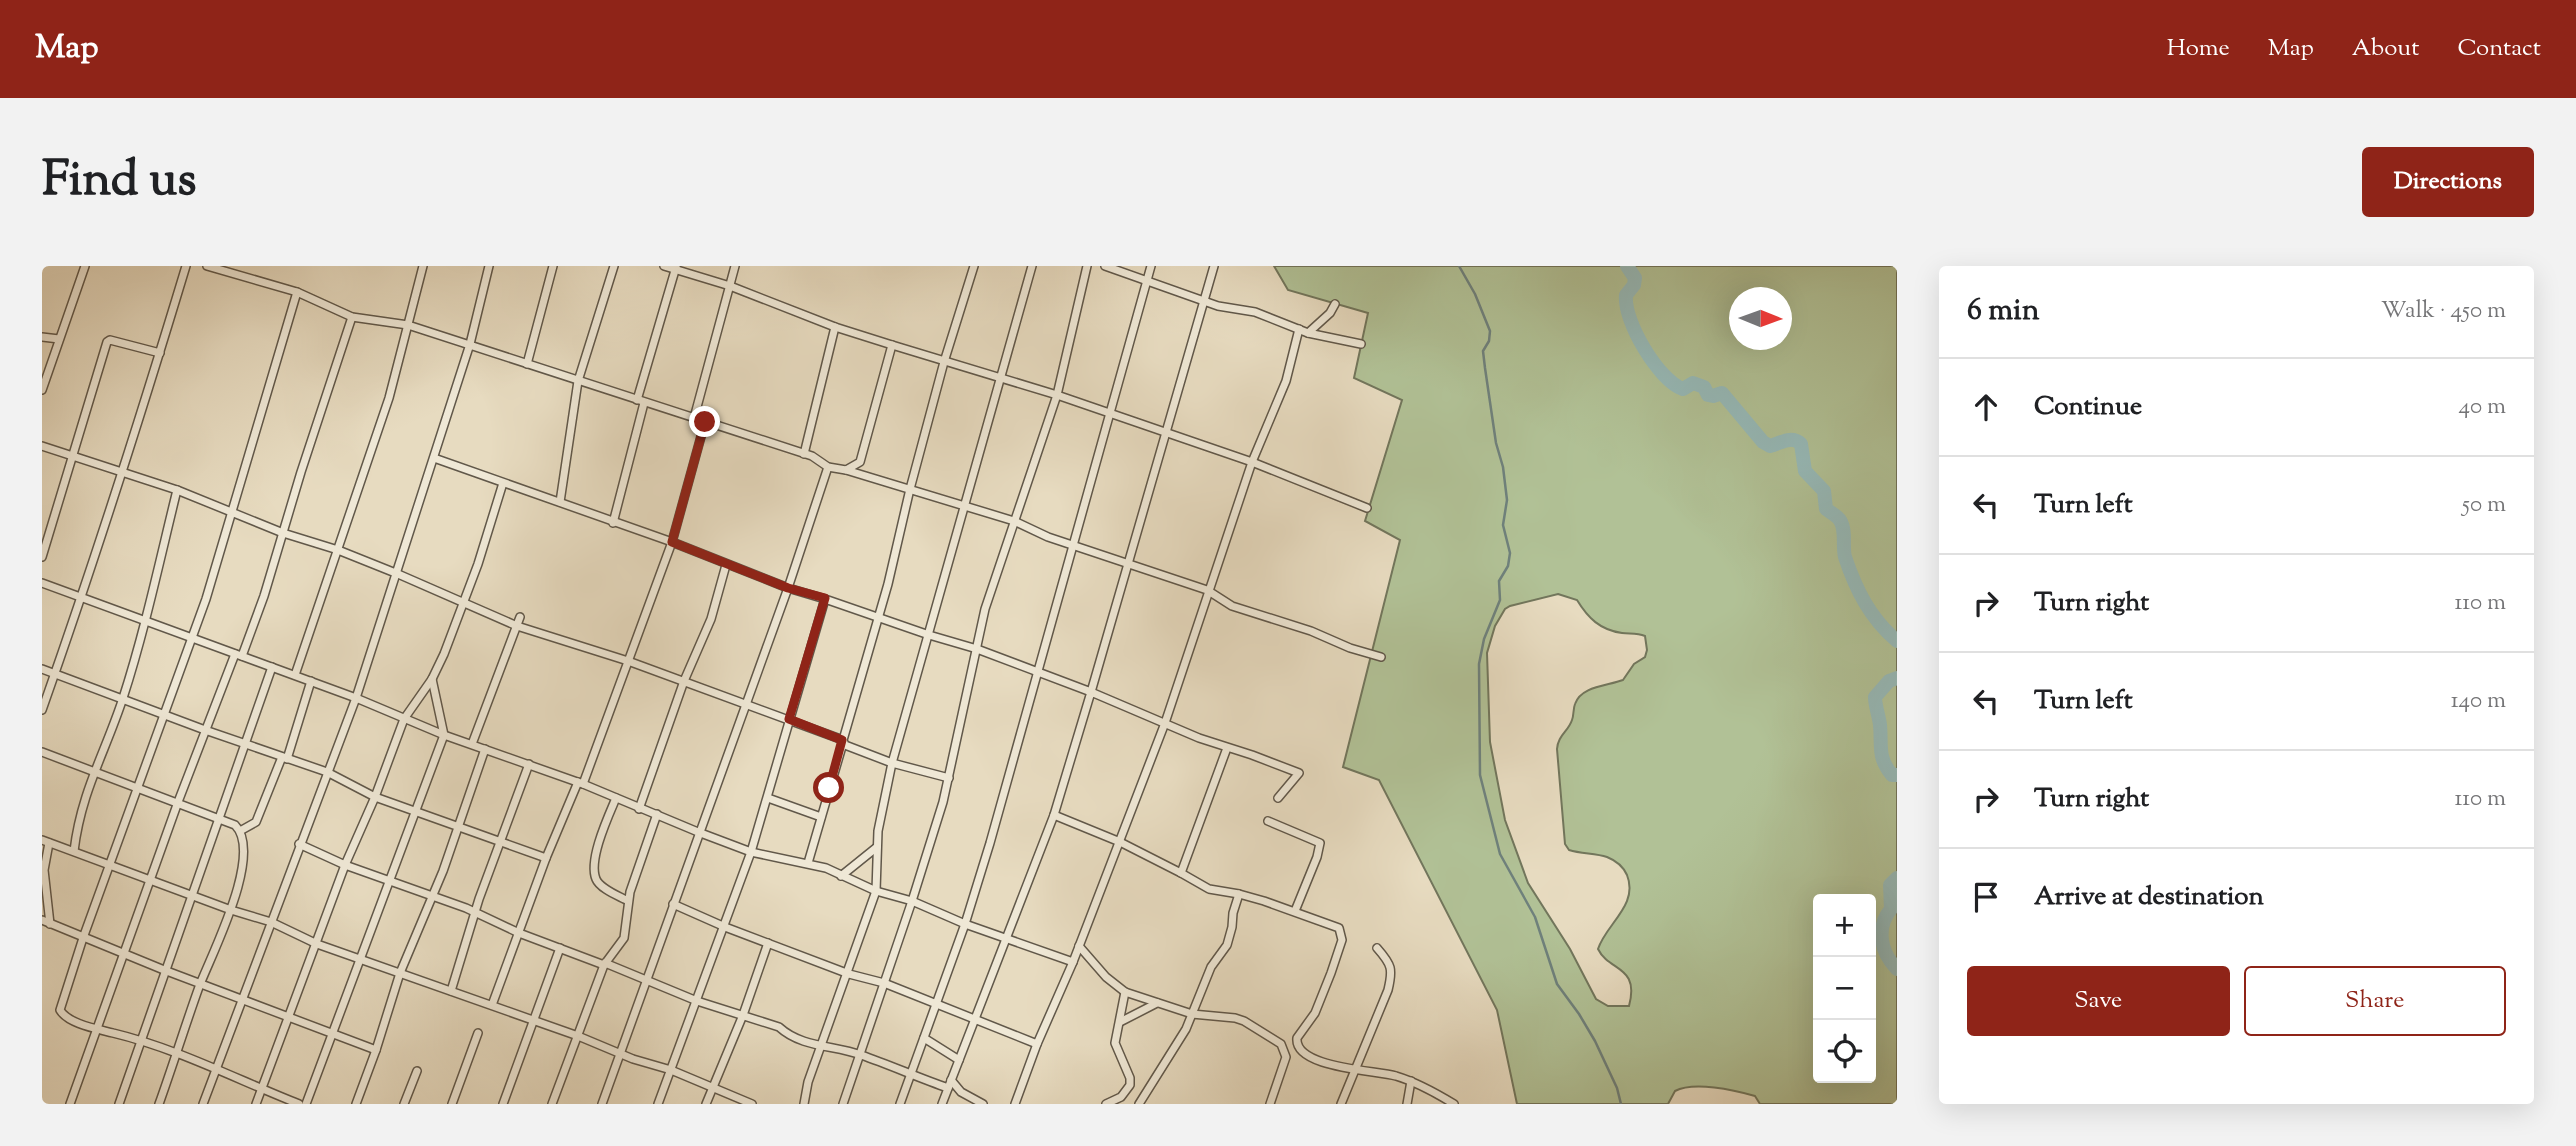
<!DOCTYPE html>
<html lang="en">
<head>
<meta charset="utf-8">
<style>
  :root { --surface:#fff; --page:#f2f2f2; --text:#202124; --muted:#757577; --line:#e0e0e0; --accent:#8f2418 }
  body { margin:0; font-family:"Sorts Mill Goudy",serif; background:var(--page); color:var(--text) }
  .controls { position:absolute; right:21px; bottom:21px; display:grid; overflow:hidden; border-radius:7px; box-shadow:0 7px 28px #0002 }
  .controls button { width:63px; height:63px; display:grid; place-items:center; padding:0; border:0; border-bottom:2px solid var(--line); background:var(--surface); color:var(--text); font:35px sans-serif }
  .compass { position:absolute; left:1687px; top:21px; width:63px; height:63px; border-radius:50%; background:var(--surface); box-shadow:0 7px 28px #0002; rotate:91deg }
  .stop { position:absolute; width:21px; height:21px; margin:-16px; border:5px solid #8f2418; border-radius:50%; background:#fff }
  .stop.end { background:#8f2418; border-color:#fff; box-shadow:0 2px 7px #0008 }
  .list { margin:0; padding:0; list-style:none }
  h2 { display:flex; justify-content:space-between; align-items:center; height:91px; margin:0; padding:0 28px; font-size:30px }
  h2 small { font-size:23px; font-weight:400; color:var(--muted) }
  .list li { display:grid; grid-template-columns:46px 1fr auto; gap:21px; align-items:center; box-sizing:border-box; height:98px; padding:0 28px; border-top:2px solid var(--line) }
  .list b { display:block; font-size:26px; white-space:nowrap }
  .list em { font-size:23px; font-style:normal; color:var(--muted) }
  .actions { display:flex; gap:14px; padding:21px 28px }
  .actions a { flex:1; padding:16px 0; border:2px solid var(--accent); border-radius:7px; text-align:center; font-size:24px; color:var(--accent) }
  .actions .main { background:var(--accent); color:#fff }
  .icon { flex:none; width:38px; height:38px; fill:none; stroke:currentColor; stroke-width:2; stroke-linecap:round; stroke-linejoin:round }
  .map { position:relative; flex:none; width:1855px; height:838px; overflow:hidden; border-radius:7px }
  header { display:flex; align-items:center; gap:42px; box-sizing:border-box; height:98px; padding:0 35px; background:var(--accent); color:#fff }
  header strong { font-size:33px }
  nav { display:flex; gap:38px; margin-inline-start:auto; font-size:24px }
  .intro { display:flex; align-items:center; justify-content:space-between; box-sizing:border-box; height:168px; padding:0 42px }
  h1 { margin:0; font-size:49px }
  .button { padding:18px 32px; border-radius:7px; background:var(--accent); color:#fff; font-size:24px; font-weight:700 }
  main { display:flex; gap:42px; padding:0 42px }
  aside { flex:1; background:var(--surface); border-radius:7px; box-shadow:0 7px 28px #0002 }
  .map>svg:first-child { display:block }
</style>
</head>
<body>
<header>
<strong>Map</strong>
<nav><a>Home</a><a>Map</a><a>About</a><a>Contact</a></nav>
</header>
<div class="intro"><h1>Find us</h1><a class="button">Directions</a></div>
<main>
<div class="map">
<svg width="1855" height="838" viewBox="0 0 1855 838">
  <rect width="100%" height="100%" fill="#e7dbc0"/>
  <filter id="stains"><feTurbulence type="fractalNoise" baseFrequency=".00286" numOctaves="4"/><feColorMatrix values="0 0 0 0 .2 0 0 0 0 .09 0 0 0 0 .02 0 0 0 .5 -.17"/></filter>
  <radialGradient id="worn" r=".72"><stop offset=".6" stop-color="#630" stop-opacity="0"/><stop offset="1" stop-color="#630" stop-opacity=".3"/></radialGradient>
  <!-- green -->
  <path fill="#b1c196" stroke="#72765c" stroke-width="2" fill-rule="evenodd" d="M1232 0H1855V838H1718L1713 830C1692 824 1652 815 1633 825L1626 838H1475L1455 744 1337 514 1301 501 1358 274 1323 255 1360 134 1312 112 1326 47 1246 24ZM1698 32H1740V74H1698ZM1516 328 1535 334C1546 352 1558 364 1580 367 1588 368 1595 367 1603 370L1605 384 1603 391 1592 398 1581 414C1565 420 1539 420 1533 438 1531 443 1532 449 1530 454 1526 466 1516 469 1515 483L1523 578 1527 584C1540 588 1553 587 1565 591 1575 595 1581 600 1585 609 1597 639 1564 658 1556 683 1567 706 1598 699 1587 740H1566L1554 733 1528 683 1486 617 1463 554 1448 476 1445 387 1453 360 1463 343 1468 340ZM1776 633H1829V812H1776Z"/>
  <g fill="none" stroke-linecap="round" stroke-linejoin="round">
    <!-- stream -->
    <polyline stroke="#6f817c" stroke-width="2.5" points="1417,0 1433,28 1448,65 1447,75 1441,85 1443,102 1454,177 1461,201 1465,234 1461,259 1468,287 1466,300 1457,315 1458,334 1442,373 1437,398 1438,509 1458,588 1493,651 1515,718 1537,748 1553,775 1575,822 1579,838"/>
    <!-- river -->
    <g stroke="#97bab8" stroke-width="14">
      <path d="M1585 0 1593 12 1592 19 1584 29C1581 55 1617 115 1641 123L1651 117 1662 121 1666 129 1671 130 1680 127 1721 176 1728 180C1739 177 1749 169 1759 178L1763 205 1782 225 1784 243C1788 246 1794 249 1797 253 1805 262 1800 280 1803 291 1814 324 1828 352 1855 375"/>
      <path d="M1855 412 1847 415 1833 431C1833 440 1837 450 1838 459 1840 480 1835 491 1850 509H1855"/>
      <path d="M1855 612 1848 619 1849 643C1833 662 1839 687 1855 703"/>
    </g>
    <defs>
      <g id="street">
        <polyline points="165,0 255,26 310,51 366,59 770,190 786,201 804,204 818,196 850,79"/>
        <polyline points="622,0 688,20 793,61 850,79 1015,129 1210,196 1325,242"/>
        <polyline points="1063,0 1176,40 1213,46 1266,67 1319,78"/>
        <path d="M255 26 164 333 41 672 18 744C26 758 56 763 71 767 134 782 196 814 257 838"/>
        <polyline points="1266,67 1288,47 1293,38"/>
        <polyline points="0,71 17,73"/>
        <polyline points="485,98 511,0"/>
        <polyline points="0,124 43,0"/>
        <polyline points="595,134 634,1"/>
        <polyline points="652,152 693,0"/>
        <polyline points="0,180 135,224 241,267 296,284 356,308 475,360 586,395 801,474"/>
        <polyline points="762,188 793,61"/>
        <polyline points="392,192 630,276 746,322 783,333 887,369 935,383 1049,426 1172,0"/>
        <polyline points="804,204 972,255 1006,271 1165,324 1190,340 1269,365 1308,382 1339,391"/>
        <polyline points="518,236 536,115 572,0"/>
        <polyline points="571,257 602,137"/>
        <polyline points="0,291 65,76 68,74 118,87"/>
        <polyline points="0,317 314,432 402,469 541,518 656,566 709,586 784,602 834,625 870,635 923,658 1031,696"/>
        <polyline points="200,390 222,330 259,206 310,51"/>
        <polyline points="0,403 163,464 285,506 333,531 504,592"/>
        <polyline points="253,409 347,132 381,0"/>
        <path d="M0 444C52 297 99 149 144 0"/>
        <polyline points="430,478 478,351"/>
        <path d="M0 486 193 559C222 588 169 689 157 721 143 760 131 799 117 838"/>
        <polyline points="245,493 269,415"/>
        <polyline points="907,512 850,497 803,479 801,474 846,318 868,223 902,96 932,0"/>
        <polyline points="541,518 630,276 663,156"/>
        <path d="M574 532C566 551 546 594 554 613 558 623 577 630 586 635"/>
        <polyline points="726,532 779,551"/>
        <polyline points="597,543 642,415 669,353 684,299"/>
        <path d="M1012 549 1078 576 1139 607 1167 623 1197 628 1222 635 1297 662 1300 674 1289 707 1273 747 1255 772C1252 802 1332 804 1354 810 1374 816 1394 827 1412 838"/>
        <polyline points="1226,555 1278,577 1275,591 1253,645"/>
        <polyline points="198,565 214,556 240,491"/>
        <polyline points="0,574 189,644 229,656 275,678 536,770 591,793 629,804 710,838"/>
        <polyline points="7,577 2,604 8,658"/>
        <polyline points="257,578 303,599 424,642 477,667 562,699"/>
        <path d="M32 585C39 526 63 487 81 432 103 364 118 293 135 224"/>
        <polyline points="766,597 801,477"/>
        <polyline points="1139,607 1185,482"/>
        <polyline points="799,610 835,581"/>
        <polyline points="631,638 683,661 807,708 842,717 995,778"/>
        <polyline points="0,654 122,704 334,784"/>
        <polyline points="1037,680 1064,711 1083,726 1150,748 1193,752 1202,755 1239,778 1244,791 1228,838"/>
        <path d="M563 697 655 735 737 761C760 782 792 779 819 789 848 799 877 812 906 822"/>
        <polyline points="409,725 437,633 487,498"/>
        <polyline points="450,739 504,592 536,516"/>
        <polyline points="1078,756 1115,737"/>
        <polyline points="882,772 917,794"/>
        <polyline points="909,814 919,826 941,838"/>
        <polyline points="28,838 136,536 193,388"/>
        <polyline points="77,838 230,401"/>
        <polyline points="161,838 314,432 428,78 447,0"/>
        <polyline points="214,838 303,599 333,531 362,453 390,413 402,388 436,298 461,217"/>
        <polyline points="264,838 402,469 390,413"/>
        <polyline points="314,838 334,784 358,707 401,605 443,483"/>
        <polyline points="362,838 375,805"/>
        <polyline points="410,838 436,767"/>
        <polyline points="461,838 518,682"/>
        <polyline points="510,838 562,699 582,672 588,626 615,548"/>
        <polyline points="560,838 746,322 786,201"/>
        <polyline points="616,838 709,586 783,333"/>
        <polyline points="664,838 701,749 726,677"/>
        <polyline points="762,838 766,816 834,625 836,565 850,497 990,0"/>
        <polyline points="801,838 870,635 901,536 943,343 1015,129 1045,0"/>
        <polyline points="858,838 923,658 948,577 1109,0"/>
        <polyline points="900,838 1012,549 1049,426 1157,472 1210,489 1257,507 1236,532"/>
        <polyline points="973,838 995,778 1031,696 1123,457 1210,196 1244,115 1257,63"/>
        <polyline points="1064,838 1079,831 1088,819 1088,812 1073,777 1083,726"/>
        <polyline points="1097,838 1144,763 1169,701 1185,679 1190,661 1191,647 1197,628"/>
        <path d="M1299 838 1346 724C1351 703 1350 699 1335 682"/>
        <polyline points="1365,838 1369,815"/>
      </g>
    </defs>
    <!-- street casing -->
    <use href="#street" stroke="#61584a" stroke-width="10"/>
    <!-- street -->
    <use href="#street" stroke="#efe8d6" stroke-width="7"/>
  </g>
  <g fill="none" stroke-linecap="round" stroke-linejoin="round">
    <!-- route -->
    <polyline stroke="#8f2418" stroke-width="9" points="663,156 630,276 746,322 783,332 747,453 800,474 787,522"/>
  </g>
  <rect width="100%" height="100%" filter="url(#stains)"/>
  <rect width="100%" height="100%" fill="url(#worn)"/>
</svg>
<div class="controls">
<button>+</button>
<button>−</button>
<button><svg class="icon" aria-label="locate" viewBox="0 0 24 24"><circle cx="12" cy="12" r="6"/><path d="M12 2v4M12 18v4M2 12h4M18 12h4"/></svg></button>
</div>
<svg class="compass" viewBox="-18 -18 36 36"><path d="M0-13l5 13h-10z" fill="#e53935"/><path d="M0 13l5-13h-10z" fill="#757577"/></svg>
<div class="stop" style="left:787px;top:522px"></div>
<div class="stop end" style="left:663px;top:156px"></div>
</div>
<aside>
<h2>6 min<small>Walk · 450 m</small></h2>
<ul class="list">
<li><svg class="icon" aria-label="ahead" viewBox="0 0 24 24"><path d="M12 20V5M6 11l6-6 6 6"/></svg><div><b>Continue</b></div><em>40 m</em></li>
<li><svg class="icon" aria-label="left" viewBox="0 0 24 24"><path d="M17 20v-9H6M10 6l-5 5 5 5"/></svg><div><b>Turn left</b></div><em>50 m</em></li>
<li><svg class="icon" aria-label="right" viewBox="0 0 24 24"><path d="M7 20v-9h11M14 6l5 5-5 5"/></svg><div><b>Turn right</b></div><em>110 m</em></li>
<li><svg class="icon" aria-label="left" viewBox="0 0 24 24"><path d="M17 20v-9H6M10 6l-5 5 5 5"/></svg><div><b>Turn left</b></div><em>140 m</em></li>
<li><svg class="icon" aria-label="right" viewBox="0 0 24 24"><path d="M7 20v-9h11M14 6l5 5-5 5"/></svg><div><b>Turn right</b></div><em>110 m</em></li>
<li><svg class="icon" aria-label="arrive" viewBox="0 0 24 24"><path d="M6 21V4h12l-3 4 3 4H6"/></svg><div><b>Arrive at destination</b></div></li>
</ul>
<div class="actions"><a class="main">Save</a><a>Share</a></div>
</aside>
</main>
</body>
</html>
